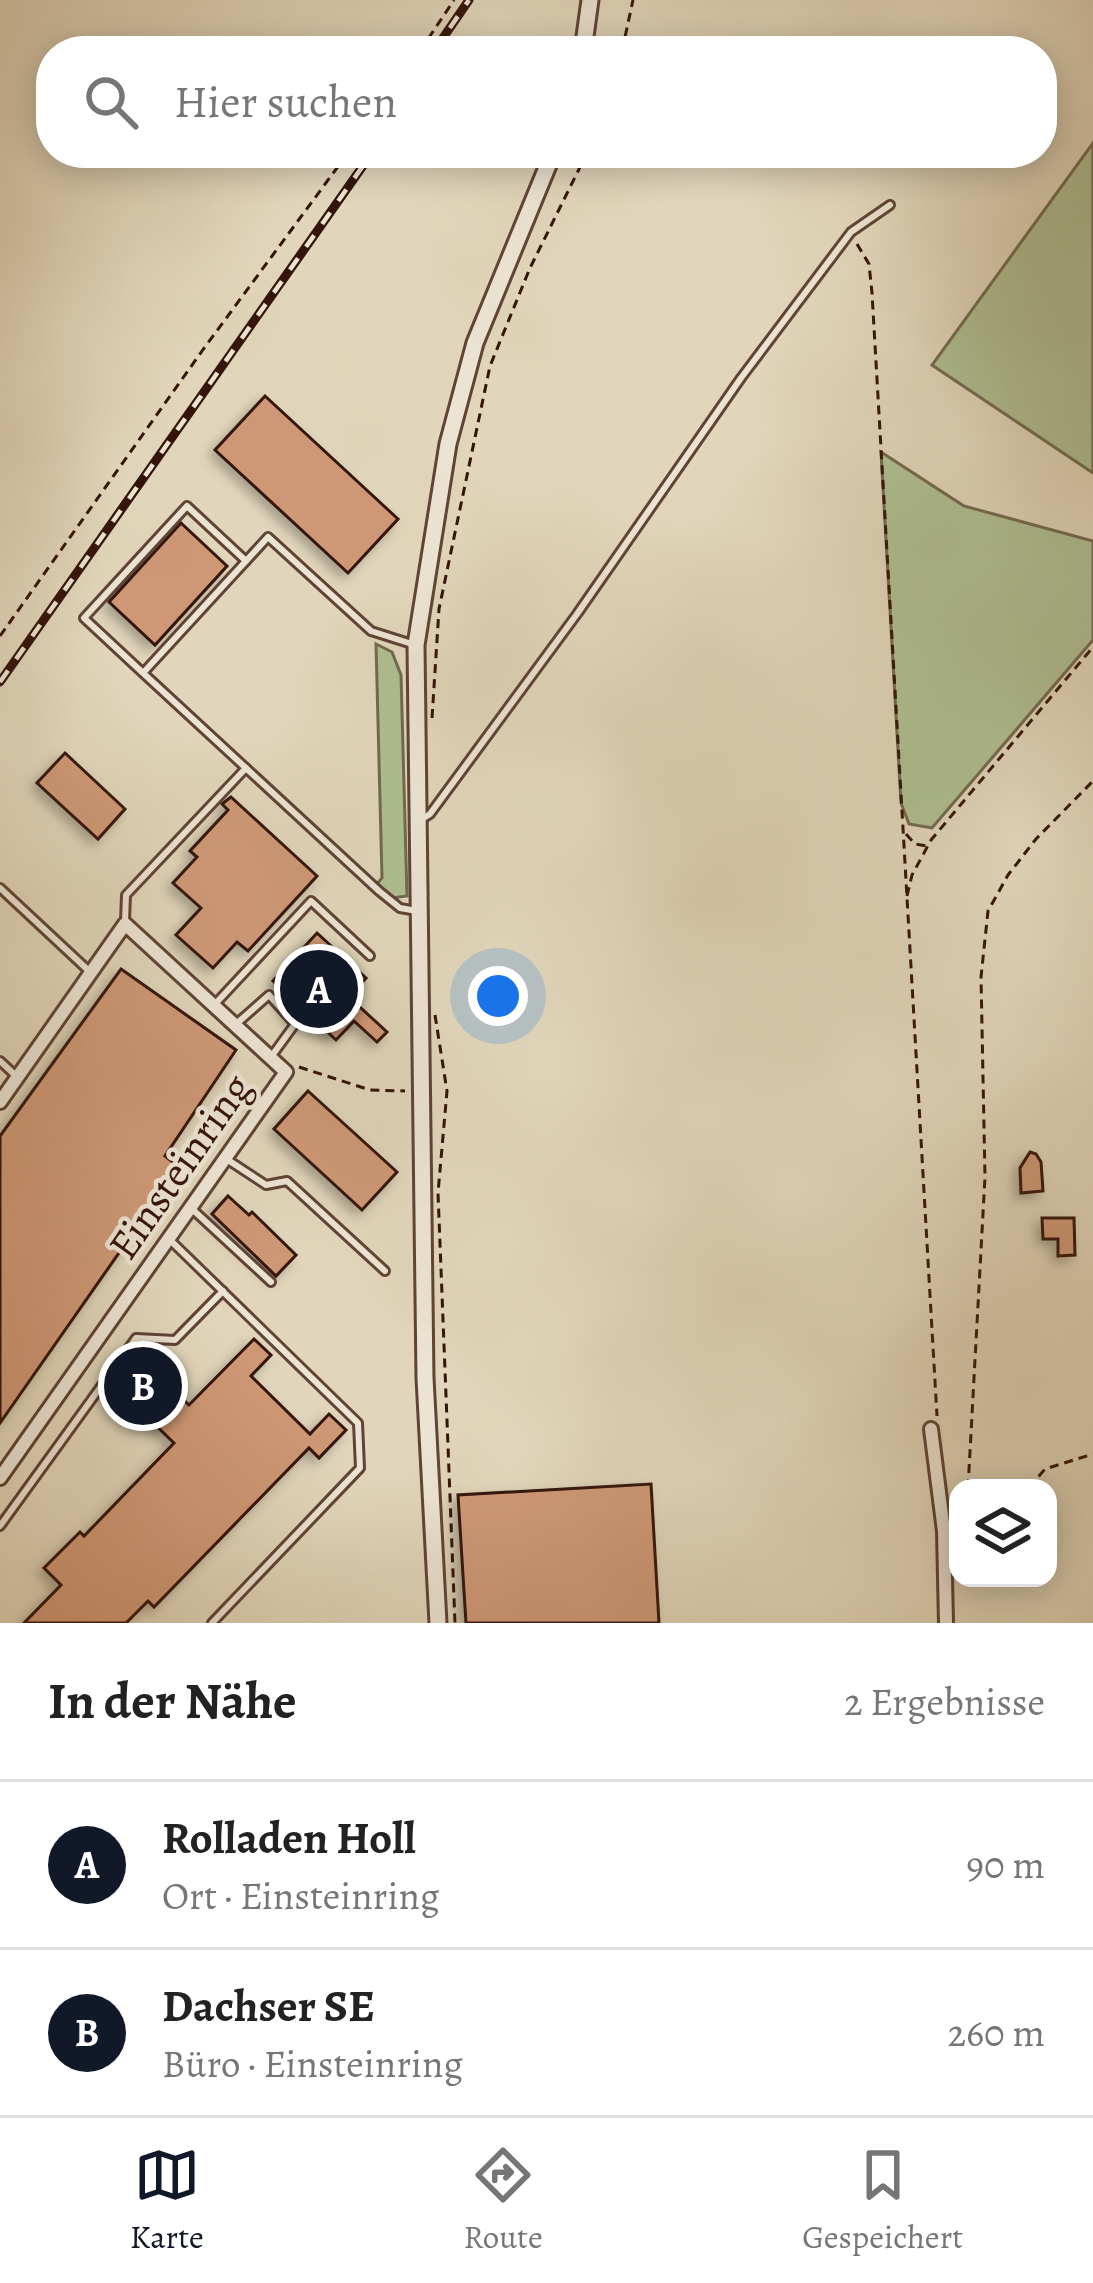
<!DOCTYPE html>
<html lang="de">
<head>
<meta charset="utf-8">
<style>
  :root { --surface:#fff; --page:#f6f6f6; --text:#222; --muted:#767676; --line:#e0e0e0; --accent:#111827 }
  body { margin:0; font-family:Alegreya,serif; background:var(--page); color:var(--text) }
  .controls { position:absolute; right:36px; bottom:36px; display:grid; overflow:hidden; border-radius:24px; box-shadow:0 6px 30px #0003 }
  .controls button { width:108px; height:108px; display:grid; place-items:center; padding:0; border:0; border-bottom:3px solid var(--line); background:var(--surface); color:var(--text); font:60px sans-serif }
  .you { position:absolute; left:498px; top:996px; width:42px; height:42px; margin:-30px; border:9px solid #fff; border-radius:50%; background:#1a73e8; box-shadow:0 0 0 18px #1a73e833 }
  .badge { display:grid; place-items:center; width:78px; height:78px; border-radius:50%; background:var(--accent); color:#fff; font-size:39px; font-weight:700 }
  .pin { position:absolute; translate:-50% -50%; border:6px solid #fff; box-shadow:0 3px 12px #0006 }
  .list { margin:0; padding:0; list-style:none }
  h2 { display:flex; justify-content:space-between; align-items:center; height:156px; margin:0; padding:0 48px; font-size:51px }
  h2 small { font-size:39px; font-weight:400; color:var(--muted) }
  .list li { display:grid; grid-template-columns:78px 1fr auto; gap:36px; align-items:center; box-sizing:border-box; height:168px; padding:0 48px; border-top:3px solid var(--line) }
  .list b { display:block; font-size:45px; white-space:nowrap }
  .list p { margin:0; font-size:39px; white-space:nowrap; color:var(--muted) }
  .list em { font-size:39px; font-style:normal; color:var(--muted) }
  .icon { flex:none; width:66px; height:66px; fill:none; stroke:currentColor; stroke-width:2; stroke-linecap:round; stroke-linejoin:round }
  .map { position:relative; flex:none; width:1093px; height:1623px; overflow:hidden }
  .search { position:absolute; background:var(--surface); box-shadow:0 6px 30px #0003; left:36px; right:36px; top:36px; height:132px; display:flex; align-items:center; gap:30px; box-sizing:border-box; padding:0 42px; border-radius:48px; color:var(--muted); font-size:45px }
  .sheet { height:492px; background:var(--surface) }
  nav { display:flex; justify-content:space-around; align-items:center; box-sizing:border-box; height:168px; border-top:3px solid var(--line); background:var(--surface); font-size:33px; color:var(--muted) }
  nav a { display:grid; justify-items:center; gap:6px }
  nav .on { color:var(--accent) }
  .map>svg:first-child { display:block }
</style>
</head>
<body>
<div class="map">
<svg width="1093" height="1623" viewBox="0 0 1093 1623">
  <defs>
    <filter id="shadow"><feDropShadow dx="-5.5" dy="5.5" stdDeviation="6" flood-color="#0004"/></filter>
  </defs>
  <rect width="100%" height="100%" fill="#e1d6bb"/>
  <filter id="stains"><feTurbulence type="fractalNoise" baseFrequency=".00167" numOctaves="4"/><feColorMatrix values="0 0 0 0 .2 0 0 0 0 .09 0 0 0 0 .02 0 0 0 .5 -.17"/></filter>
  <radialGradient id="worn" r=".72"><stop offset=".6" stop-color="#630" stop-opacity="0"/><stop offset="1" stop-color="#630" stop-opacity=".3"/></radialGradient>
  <!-- green -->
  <g fill="#aebf93" stroke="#716a4e" stroke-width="3">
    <polygon points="1093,143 1093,473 932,365"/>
    <polygon points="881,452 964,506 1093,541 1093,640 932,828 909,824 901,803"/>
    <polygon points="376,644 392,652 401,675 407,896 392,898 376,885 382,878"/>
  </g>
  <!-- building -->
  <g fill="#ce9876" stroke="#341408" stroke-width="3" filter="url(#shadow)">
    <polygon points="265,396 398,519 348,573 215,450"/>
    <polygon points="181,523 227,566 155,645 109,602"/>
    <polygon points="65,753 125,809 98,839 37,783"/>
    <polygon points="231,797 317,876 248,951 237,942 213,968 176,935 201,908 173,883 197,857 190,851 228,810 222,804"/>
    <polygon points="317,933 366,978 349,997 387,1032 377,1042 354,1021 336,1040 273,981"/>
    <polygon points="121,969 236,1050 165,1156 179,1167 0,1423 0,1136"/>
    <polygon points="308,1091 397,1172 362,1210 274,1129"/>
    <polygon points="1030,1152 1036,1154 1041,1162 1043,1191 1021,1193 1020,1168"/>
    <polygon points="228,1196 249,1215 252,1212 296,1255 276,1276 212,1214"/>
    <polygon points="1042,1218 1074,1218 1075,1255 1058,1256 1058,1239 1043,1239"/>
    <polygon points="254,1339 271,1355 251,1376 310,1434 329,1414 346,1430 319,1458 309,1448 154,1607 148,1601 126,1623 24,1623 61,1585 44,1568 80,1532 84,1536 174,1443 118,1389 144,1362 189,1405"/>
    <polygon points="651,1484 659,1623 466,1623 458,1495"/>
  </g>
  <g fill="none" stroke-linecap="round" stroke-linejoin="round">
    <defs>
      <g id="service">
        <polyline points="246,561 268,537 371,631 412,644"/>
        <polyline points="143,673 84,618 187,506 246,561 143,673 379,891 400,908 417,911"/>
        <polyline points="422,819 430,814 577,614 741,378 851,232 890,205"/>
        <polyline points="0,888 89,971"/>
        <polyline points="125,921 126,895 246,768"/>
        <polyline points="216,1003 311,901 370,956"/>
        <polyline points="235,1025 269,995 295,1024 271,1057"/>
        <polyline points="0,1061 15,1075"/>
        <polyline points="228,1160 266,1185 287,1181 385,1271"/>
        <polyline points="191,1208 271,1282"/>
        <polyline points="169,1239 358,1423 360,1468 212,1623"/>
        <polyline points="0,1526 136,1338 175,1340 223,1291"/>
      </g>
      <g id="minor">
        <polyline points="0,1102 125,924 286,1072 0,1478"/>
        <polyline points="931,1429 944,1531 946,1623"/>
      </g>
      <g id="tertiary">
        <polyline points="583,51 590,0"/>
        <polyline points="438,1623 425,1378 416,645 448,444 475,343 553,153"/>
      </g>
    </defs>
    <!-- service casing -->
    <use href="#service" stroke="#5f4435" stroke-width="12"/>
    <!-- minor casing -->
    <use href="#minor" stroke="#5f4435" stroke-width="18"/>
    <!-- tertiary casing -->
    <use href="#tertiary" stroke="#5f4435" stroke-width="21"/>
    <!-- path -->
    <g stroke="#341408" stroke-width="3" stroke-dasharray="9 6" stroke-linecap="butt">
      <polyline points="420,51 454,0"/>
      <polyline points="622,51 633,0"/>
      <polyline points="857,244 869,264 872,293 937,1416"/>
      <polyline points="0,636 202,351 348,153"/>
      <polyline points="432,718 439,609 490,366 530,268 587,153"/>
      <polyline points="906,834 915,844 927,846"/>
      <polyline points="907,896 912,875 931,840 1093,647"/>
      <polyline points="435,1015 447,1091 438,1193 455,1623"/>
      <polyline points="299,1067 370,1090 405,1091"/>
      <polyline points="968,1488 985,1177 981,977 988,911 1008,875 1036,839 1093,781"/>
      <polyline points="1029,1488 1045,1469 1093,1454"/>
    </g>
    <!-- service -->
    <use href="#service" stroke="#ece4d3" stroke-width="6"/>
    <!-- minor -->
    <use href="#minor" stroke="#ece4d3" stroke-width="12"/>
    <!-- tertiary -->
    <use href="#tertiary" stroke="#ece4d3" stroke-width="15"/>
    <defs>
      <g id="rail">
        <polyline points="434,51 469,0"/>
        <polyline points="0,682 372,153"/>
      </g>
    </defs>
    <!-- rail casing -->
    <use href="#rail" stroke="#341408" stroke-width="9"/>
    <!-- rail -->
    <use href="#rail" stroke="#ece4d3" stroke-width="4.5" stroke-dasharray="14" stroke-linecap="butt"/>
  </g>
  <g text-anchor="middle" stroke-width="9" stroke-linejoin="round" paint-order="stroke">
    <!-- street labels -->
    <g font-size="42" fill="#341408" stroke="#ece4d3">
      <text transform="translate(179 1166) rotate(-55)" y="15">Einsteinring</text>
    </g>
  </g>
  <rect width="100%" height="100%" filter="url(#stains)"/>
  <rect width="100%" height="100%" fill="url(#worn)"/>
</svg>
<div class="controls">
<button><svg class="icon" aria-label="layers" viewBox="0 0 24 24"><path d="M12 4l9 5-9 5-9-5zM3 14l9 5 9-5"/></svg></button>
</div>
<div class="you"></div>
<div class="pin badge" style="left:319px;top:989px">A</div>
<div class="pin badge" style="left:143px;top:1386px">B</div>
<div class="search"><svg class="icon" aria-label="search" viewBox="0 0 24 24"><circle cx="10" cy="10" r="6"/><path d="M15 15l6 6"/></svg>Hier suchen</div>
</div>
<section class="sheet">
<h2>In der Nähe<small>2 Ergebnisse</small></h2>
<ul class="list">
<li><span class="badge">A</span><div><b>Rolladen Holl</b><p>Ort · Einsteinring</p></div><em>90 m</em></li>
<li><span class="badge">B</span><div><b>Dachser SE</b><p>Büro · Einsteinring</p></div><em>260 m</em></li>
</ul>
</section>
<nav>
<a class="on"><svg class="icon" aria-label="map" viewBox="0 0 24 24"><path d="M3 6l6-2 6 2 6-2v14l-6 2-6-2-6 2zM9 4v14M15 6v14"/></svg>Karte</a>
<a><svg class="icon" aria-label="directions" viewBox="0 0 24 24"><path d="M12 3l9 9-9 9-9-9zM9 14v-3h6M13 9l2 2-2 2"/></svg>Route</a>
<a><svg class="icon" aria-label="saved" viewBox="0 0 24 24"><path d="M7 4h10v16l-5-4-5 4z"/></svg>Gespeichert</a>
</nav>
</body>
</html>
